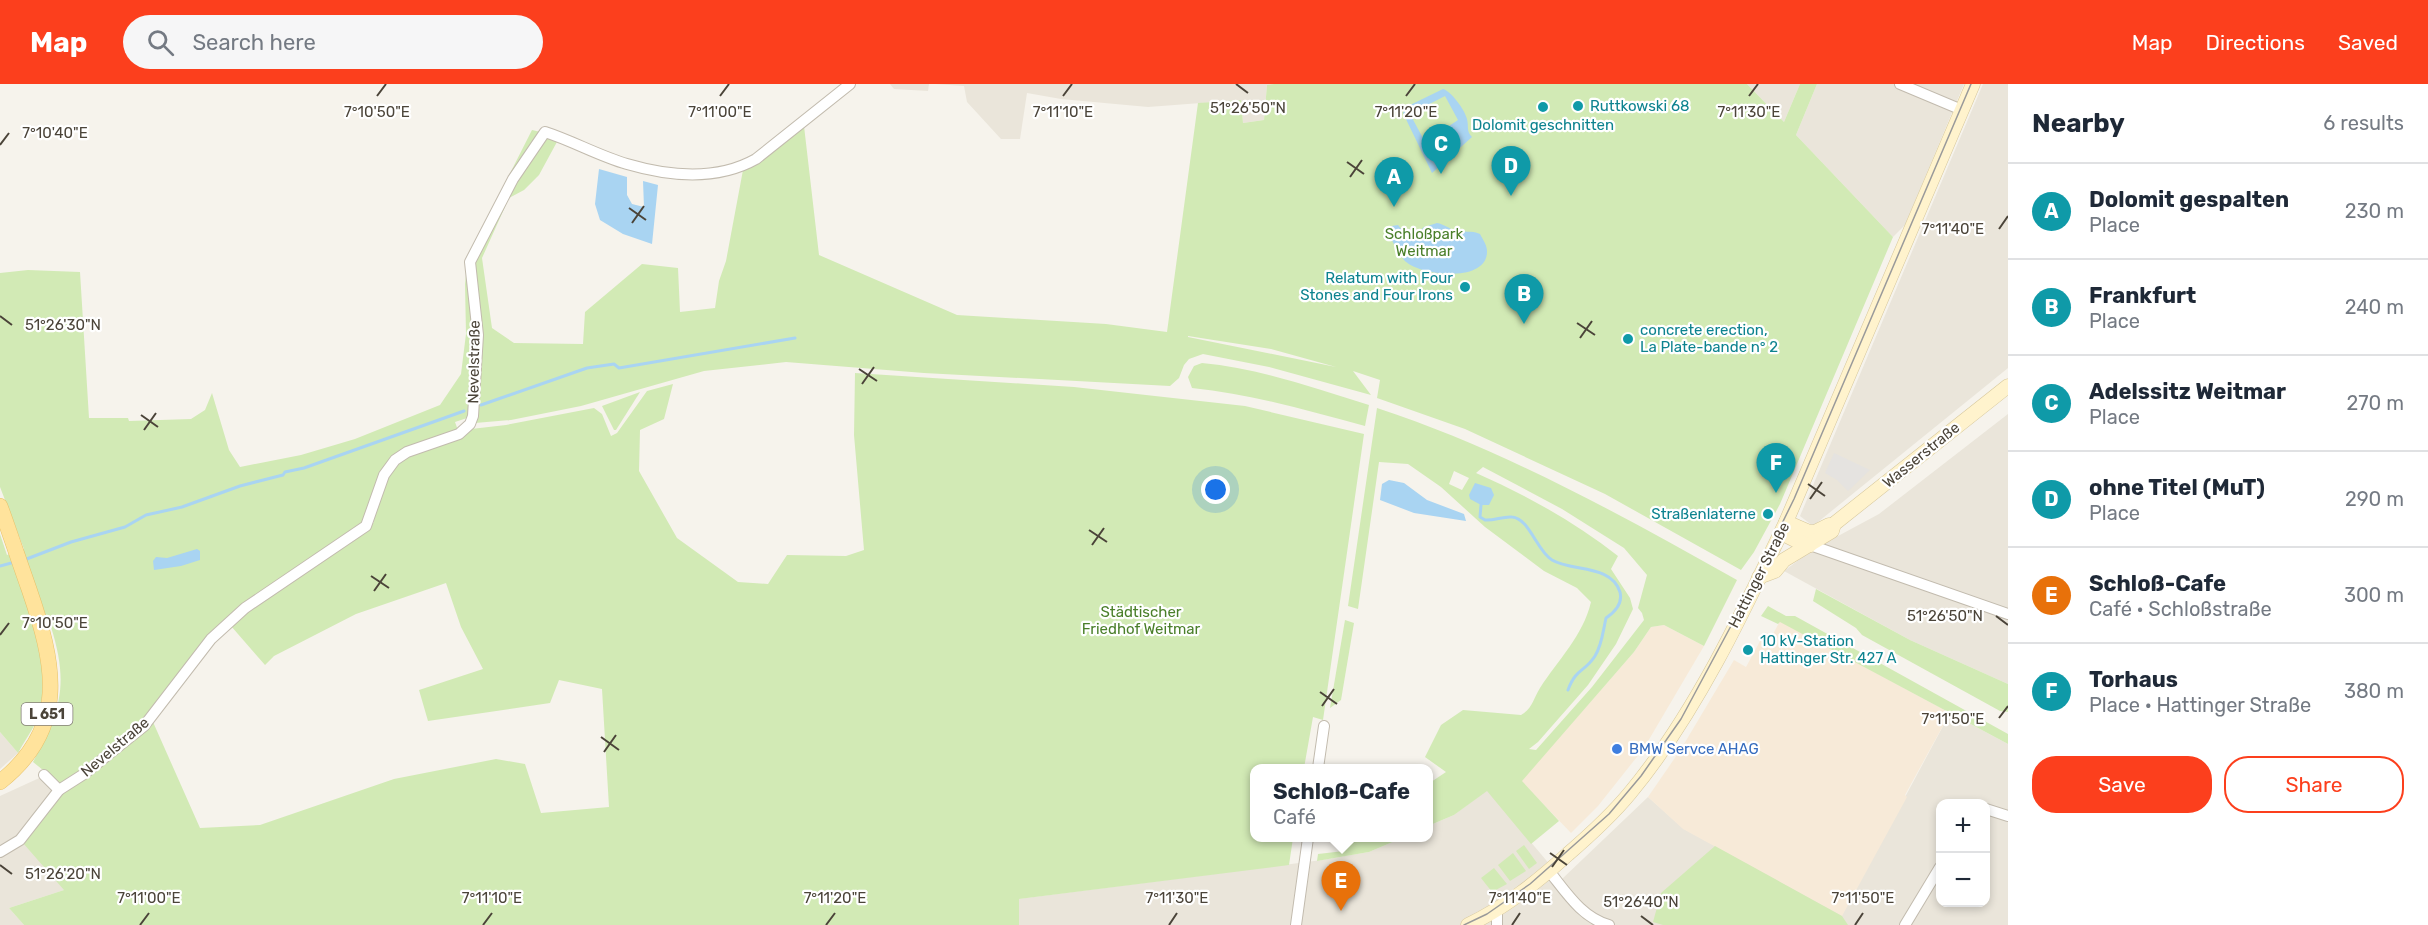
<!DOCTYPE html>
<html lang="en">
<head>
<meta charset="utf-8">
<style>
  :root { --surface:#fff; --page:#f6f6f7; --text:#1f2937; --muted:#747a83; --line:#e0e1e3; --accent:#fc3f1d }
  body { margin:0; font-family:Rubik,sans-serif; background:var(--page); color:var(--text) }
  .controls { position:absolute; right:18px; bottom:18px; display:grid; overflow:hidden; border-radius:12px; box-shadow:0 3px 9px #0003 }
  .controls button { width:54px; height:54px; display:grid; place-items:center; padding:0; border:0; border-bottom:2px solid var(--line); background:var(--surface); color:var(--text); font:30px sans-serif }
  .you { position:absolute; left:1216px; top:406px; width:21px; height:21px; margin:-15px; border:4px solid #fff; border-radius:50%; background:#1a73e8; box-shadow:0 0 0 9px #1a73e833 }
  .badge { display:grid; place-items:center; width:39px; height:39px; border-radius:50%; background:var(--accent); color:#fff; font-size:20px; font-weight:700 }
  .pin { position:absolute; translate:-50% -50px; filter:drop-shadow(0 2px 3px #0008) }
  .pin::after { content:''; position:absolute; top:32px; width:21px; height:18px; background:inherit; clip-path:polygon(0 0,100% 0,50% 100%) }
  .popup { position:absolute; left:1250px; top:680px; width:183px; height:78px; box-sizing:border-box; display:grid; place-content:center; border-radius:12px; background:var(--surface); filter:drop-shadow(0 2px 4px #0005); font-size:20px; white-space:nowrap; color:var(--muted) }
  .popup b { font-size:22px; color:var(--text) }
  .popup::after { content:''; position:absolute; left:50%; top:100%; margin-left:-12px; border:12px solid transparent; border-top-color:var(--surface) }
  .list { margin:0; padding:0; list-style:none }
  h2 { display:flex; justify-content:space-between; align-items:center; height:78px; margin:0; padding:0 24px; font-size:26px }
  h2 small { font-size:20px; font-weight:400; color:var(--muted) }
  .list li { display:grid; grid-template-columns:39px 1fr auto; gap:18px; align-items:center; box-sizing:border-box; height:96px; padding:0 24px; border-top:2px solid var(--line) }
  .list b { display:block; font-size:22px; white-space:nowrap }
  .list p { margin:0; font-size:20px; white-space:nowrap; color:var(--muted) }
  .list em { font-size:20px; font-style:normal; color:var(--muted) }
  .actions { display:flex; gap:12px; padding:18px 24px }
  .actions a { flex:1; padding:14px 0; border:2px solid var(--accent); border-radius:24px; text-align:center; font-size:21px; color:var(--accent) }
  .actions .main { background:var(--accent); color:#fff }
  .icon { flex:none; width:33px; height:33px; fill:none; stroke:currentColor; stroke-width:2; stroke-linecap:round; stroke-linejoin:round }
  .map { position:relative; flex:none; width:2008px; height:841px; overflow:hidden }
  header { display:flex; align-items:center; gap:36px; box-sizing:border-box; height:84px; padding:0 30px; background:var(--accent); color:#fff }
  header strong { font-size:28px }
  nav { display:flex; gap:33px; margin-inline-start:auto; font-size:21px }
  .search { width:420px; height:54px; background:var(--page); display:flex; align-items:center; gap:15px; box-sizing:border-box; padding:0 21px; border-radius:33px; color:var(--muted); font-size:22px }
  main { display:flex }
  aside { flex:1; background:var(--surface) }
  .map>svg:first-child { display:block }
</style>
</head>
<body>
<header>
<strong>Map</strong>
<div class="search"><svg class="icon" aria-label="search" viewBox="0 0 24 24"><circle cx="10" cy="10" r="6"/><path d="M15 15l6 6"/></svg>Search here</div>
<nav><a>Map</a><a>Directions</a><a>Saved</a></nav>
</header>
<main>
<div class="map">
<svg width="2008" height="841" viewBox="0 0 2008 841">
  <rect width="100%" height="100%" fill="#f6f3ec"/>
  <!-- residential -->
  <g fill="#eae5da" fill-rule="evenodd">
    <polygon points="890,0 929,0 928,7 894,5"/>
    <polygon points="935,0 1274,0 1267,1 1264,36 1243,39 1241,16 1148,23 1061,15 1027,9 1020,55 1001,55 967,18 964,2"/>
    <polygon points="1747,0 1800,0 1784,38"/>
    <polygon points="1817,0 1964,0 1905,141 1893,153 1796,51"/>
    <polygon points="1983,0 2008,0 2008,284 1813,442 1800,432"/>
    <polygon points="2008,330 2008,600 1910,556 1784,487 1812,466 1879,430"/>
    <path d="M1950 629 2008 660V841H1019L1018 815 1322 776 1369 768 1402 754H1428V742L1454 731 1487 706 1562 795 1648 713 1684 745 1842 831ZM1940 720H1986V818H1940Z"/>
    <polygon points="0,648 18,669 0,685"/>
    <polygon points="48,690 63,708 64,806 9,824 24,841 0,841 0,712"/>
  </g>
  <!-- commercial -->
  <g fill="#f7ead8">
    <polygon points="1780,537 1950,629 1905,711 1907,713 1842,832 1683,745 1648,713 1681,665 1734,576 1746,583 1765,548 1772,552"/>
    <polygon points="1664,541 1704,562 1644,664 1598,722 1571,749 1521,697 1634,568 1651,543"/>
  </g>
  <!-- green -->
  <g fill="#d2eab5" fill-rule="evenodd">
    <path d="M1274 0H1747L1784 38 1800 0H1817L1796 51 1893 153 1780 420 1754 468 1741 486 1605 410 1465 345 1377 314 1380 296 1353 287 1371 311 1269 283 1203 270 1189 275 1184 281 1179 294 1170 302 924 289 786 278 704 287 581 322 511 336 475 339 467 334 455 338 460 352 471 345 506 341 594 324 602 330 611 352 617 349 647 307 673 300 664 335 640 346 639 387 677 454 738 498 768 500 787 471 846 472 864 466 854 351 855 289 1074 303 1245 322 1364 350 1323 636 1313 633 1304 684H1254V754H1293L1289 781 1019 815V841H24L9 824 64 806 23 759 62 708 48 690 33 678C61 627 69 600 51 543L35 549C44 577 47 613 35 640 30 650 23 659 18 669L0 648V450L7 471 24 465 0 403V189L28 186 80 188 89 334H128L129 337 191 335 205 326 212 309 229 366 240 383 301 371 355 355 440 321 461 290 466 250 465 200 468 172 532 46 545 49 558 56 539 91 524 106 509 114 482 174 492 244 514 259 583 260 585 228 642 180 678 184 680 228 715 224 719 197 726 177 743 86 804 42 819 171 957 231 1106 240 1167 248 1198 19 1241 16 1243 39 1264 36 1267 1ZM1188 252 1271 265 1336 283 1188 253ZM374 430V438L369 444 247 526 231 542 265 581 274 572 356 530 446 499 461 543 483 585 419 606 428 637 550 619 559 596 602 605 609 723 541 729 525 680 496 675 394 695 260 741 200 744 153 638 222 542 364 442Z"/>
    <path d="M1202 279C1259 284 1314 304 1369 321L1365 342C1308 327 1252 310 1192 304L1188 293 1194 282Z"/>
    <polygon points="640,308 616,346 614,346 602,322"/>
    <path d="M1377 324C1505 366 1621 431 1737 496L1704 562 1664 541 1651 543 1634 568 1522 697 1559 737 1531 760 1487 707 1454 731 1428 742V700L1446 688 1425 673 1441 641 1463 626 1521 631C1533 624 1533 615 1540 604 1558 576 1583 552 1591 518L1577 504 1544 487 1485 443 1441 403 1408 380 1379 378 1358 525 1348 522ZM1483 383 1562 425 1624 464 1647 491 1638 524 1642 529 1644 536 1592 603 1536 666 1529 665 1538 658 1588 601 1616 560 1633 525 1630 514 1611 485 1618 472C1575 438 1526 411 1476 389ZM1454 387 1469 394 1462 406 1449 400Z"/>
    <polygon points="1816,505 1910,556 2008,600 2008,628 2000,627 1862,551 1856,544 1813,517"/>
    <polygon points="1768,522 1786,532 1795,532 2008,650 2008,660 1780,538 1778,540 1761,532"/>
    <polygon points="1345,536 1354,539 1341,616 1330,624"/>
    <polygon points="1373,754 1402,754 1369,768 1317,777 1318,770 1344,767 1347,758"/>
    <polygon points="1524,761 1537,779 1529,785 1516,767"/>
    <polygon points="1715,762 1842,832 1848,841 1663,841 1653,838 1661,809"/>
    <polygon points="1513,769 1526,787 1510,797 1498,781"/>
    <polygon points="1494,784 1507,800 1492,808 1481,794"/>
  </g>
  <!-- parking -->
  <polygon fill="#e5e3e0" points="1834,369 1870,386 1848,407 1837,396 1825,389"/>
  <!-- water -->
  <g fill="#a9d4f2" fill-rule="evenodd">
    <path d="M1443 5C1451 7 1465 26 1467 35 1469 43 1466 47 1472 53L1432 89 1403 29 1406 23ZM1445 12 1458 36 1425 58 1410 30Z"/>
    <polygon points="599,85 627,93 627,111 632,120 644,123 643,97 658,101 652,160 623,150 600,136 595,120"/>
    <path d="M1437 139C1444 140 1449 145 1455 146 1464 149 1471 146 1480 150 1483 156 1487 161 1487 167 1488 200 1418 192 1404 176 1398 169 1391 155 1388 147L1392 142 1398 141 1410 156 1424 143Z"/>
    <polygon points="1389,396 1404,399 1427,416 1464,430 1466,437 1414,429 1380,416 1382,400"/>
    <polygon points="1475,399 1491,404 1494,411 1489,421 1481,421 1470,415 1469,411"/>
    <polygon points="197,465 200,467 200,476 181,482 154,486 153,477 156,473 167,474"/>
  </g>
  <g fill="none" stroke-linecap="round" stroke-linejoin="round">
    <!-- stream -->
    <g stroke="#a9d4f2" stroke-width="3">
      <polyline points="481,321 587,284 614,280 619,284 795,254"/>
      <path d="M1481 421 1480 433 1485 436C1494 437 1503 432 1512 433 1529 434 1537 467 1552 476 1572 488 1611 480 1620 508 1623 520 1615 528 1606 534 1603 547 1602 561 1595 572 1585 588 1576 584 1568 606"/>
      <polyline points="24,476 71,458 125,443 146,431 182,423 240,402 283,391 285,388 304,384 464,327"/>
      <polyline points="0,482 15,478"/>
    </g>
    <defs>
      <g id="minor">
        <polyline points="1900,0 1962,26"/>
        <polyline points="1810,461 2008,530"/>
        <polyline points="1318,684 1324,642"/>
        <polyline points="44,691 59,706"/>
        <polyline points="1986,725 2008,732"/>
        <path d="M0 768 20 756 59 706 84 690 144 642 211 555 245 524 366 442 384 391 395 376 407 368 459 350 470 340 473 332 478 251 470 178 513 95 545 48C573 57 599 72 627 80 668 92 717 97 756 75L850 0"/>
        <path d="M1549 787C1566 808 1582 834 1609 841"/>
        <polyline points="1497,826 1497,841"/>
        <polyline points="1296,841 1308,754"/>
        <polyline points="1905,841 1940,783"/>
      </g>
      <g id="secondary">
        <polyline points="1786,438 1809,448 1815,448 1829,441"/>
        <polyline points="1781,449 1797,457 1810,461"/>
        <polyline points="1759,493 1775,487 1784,476 1832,447 1834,440 2008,302"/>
        <path d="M1468 841C1506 823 1537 798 1568 770 1590 751 1611 732 1630 709 1694 632 1743 529 1786 438L1973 0"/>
      </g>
      <path id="primary" d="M0 422C10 449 19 477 29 505 54 578 70 643 0 698"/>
    </defs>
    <!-- minor casing -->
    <use href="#minor" stroke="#c2bbae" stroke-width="12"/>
    <!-- secondary casing -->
    <use href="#secondary" stroke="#d6c79b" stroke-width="15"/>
    <!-- primary casing -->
    <use href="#primary" stroke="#e6c16a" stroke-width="16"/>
    <!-- minor -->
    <use href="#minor" stroke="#fff" stroke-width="10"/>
    <!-- secondary -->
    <use href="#secondary" stroke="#fff3cd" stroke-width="14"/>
    <!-- primary -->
    <use href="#primary" stroke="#ffe39c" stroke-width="15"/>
    <!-- tram -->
    <polyline stroke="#9a9a9a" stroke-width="1.5" points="1464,841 1487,830 1530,800 1609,730 1641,692 1681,635 1739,527 1794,415 1971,0"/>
  </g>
  <!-- ticks -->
  <path fill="none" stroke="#4b4439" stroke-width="2" d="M1236 0 1248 9M377 12 386 0M720 12 729 0M1063 12 1072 0M1406 12 1415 0M1749 12 1758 0M0 61 9 49M1347 78 1364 90M1350 93 1362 76M629 124 646 136M632 139 644 122M1999 145 2008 132M0 232 12 241M1577 239 1595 251M1580 254 1592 237M859 285 877 297M862 300 874 283M141 331 158 343M144 346 156 329M1808 400 1825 412M1810 415 1822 398M1089 446 1107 458M1092 461 1104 444M371 492 389 504M374 507 386 490M1996 532 2008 541M0 551 9 539M1320 608 1337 620M1322 622 1334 605M1999 634 2008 622M601 653 619 666M604 668 616 651M1550 769 1567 781M0 781 12 790M1552 783 1564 766M1641 832 1653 841M140 841 149 829M483 841 492 829M826 841 835 829M1169 841 1177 829M1512 841 1520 829M1855 841 1863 829"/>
  <!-- markers -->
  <g fill="#0f9aa8" stroke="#fff" stroke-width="2">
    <circle cx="1578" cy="22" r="6"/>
    <circle cx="1543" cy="23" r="6"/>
    <circle cx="1465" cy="203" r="6"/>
    <circle cx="1628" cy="255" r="6"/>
    <circle cx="1768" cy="430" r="6"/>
    <circle cx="1748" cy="566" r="6"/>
  </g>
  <circle fill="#3f7fe0" stroke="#fff" stroke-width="2" cx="1617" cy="665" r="6"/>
  <g text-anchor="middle" stroke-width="4.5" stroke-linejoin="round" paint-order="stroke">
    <!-- shield labels -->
    <rect fill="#fff" stroke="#817c74" stroke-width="1.5" x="21.5" y="619" width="51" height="22" rx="4.5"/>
    <g font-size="14" font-weight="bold" fill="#4b4439">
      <text x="47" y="635">L 651</text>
    </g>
    <!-- culture labels -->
    <g font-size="15" fill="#0d838f" stroke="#fff" text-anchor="start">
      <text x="1590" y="27">Ruttkowski 68</text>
      <text x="1543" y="46" text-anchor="middle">Dolomit geschnitten</text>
      <text x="1453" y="199" text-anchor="end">Relatum with Four<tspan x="1453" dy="17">Stones and Four Irons</tspan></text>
      <text x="1640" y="251">concrete erection,<tspan x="1640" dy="17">La Plate-bande n° 2</tspan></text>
      <text x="1756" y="435" text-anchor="end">Straßenlaterne</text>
      <text x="1760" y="562">10 kV-Station<tspan x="1760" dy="17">Hattinger Str. 427 A</tspan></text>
    </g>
    <!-- park labels -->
    <g font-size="15" fill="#4a7f2a" stroke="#fff">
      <text x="1424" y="155">Schloßpark<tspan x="1424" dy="17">Weitmar</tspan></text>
      <text x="1141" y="533">Städtischer<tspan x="1141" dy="17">Friedhof Weitmar</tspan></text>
    </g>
    <!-- street labels -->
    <g font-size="15" fill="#4b4439" stroke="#fff">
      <text transform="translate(474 278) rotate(-89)" y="5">Nevelstraße</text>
      <text transform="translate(1921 371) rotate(-39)" y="5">Wasserstraße</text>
      <text transform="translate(1759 491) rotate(-63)" y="5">Hattinger Straße</text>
      <text transform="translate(115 663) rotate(-40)" y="5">Nevelstraße</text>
    </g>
    <!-- shop labels -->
    <g font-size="15" fill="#366cbe" stroke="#fff" text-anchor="start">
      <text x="1629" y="670">BMW Servce AHAG</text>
    </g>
  </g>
  <g font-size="15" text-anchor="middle" fill="#4b4439" stroke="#fff" stroke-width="4.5" stroke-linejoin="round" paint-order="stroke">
    <text x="1248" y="29">51°26'50"N</text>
    <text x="377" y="33">7°10'50"E</text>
    <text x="720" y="33">7°11'00"E</text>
    <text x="1063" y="33">7°11'10"E</text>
    <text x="1406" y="33">7°11'20"E</text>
    <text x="1749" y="33">7°11'30"E</text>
    <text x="55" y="54">7°10'40"E</text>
    <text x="1953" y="150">7°11'40"E</text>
    <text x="63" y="246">51°26'30"N</text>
    <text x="1945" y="537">51°26'50"N</text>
    <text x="55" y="544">7°10'50"E</text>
    <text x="1953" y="640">7°11'50"E</text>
    <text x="63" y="795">51°26'20"N</text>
    <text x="149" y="819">7°11'00"E</text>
    <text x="492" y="819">7°11'10"E</text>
    <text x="835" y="819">7°11'20"E</text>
    <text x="1177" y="819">7°11'30"E</text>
    <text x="1520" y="819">7°11'40"E</text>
    <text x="1863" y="819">7°11'50"E</text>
    <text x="1641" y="823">51°26'40"N</text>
  </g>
</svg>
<div class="controls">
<button>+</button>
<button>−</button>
</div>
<div class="you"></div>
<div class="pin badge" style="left:1394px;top:123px;background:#0f9aa8">A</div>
<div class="pin badge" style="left:1524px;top:240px;background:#0f9aa8">B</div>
<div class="pin badge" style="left:1441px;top:90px;background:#0f9aa8">C</div>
<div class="pin badge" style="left:1511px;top:112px;background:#0f9aa8">D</div>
<div class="pin badge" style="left:1341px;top:827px;background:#e8710a">E</div>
<div class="popup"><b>Schloß-Cafe</b>Café</div>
<div class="pin badge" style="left:1776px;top:409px;background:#0f9aa8">F</div>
</div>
<aside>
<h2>Nearby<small>6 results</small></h2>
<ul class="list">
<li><span class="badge" style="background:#0f9aa8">A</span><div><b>Dolomit gespalten</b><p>Place</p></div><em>230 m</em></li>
<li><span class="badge" style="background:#0f9aa8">B</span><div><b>Frankfurt</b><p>Place</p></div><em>240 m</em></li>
<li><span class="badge" style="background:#0f9aa8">C</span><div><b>Adelssitz Weitmar</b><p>Place</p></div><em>270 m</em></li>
<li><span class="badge" style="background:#0f9aa8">D</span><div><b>ohne Titel (MuT)</b><p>Place</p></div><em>290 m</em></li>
<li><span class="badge" style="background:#e8710a">E</span><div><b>Schloß-Cafe</b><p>Café · Schloßstraße</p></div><em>300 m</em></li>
<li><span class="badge" style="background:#0f9aa8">F</span><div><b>Torhaus</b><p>Place · Hattinger Straße</p></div><em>380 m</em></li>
</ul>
<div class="actions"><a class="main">Save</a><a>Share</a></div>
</aside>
</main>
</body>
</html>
